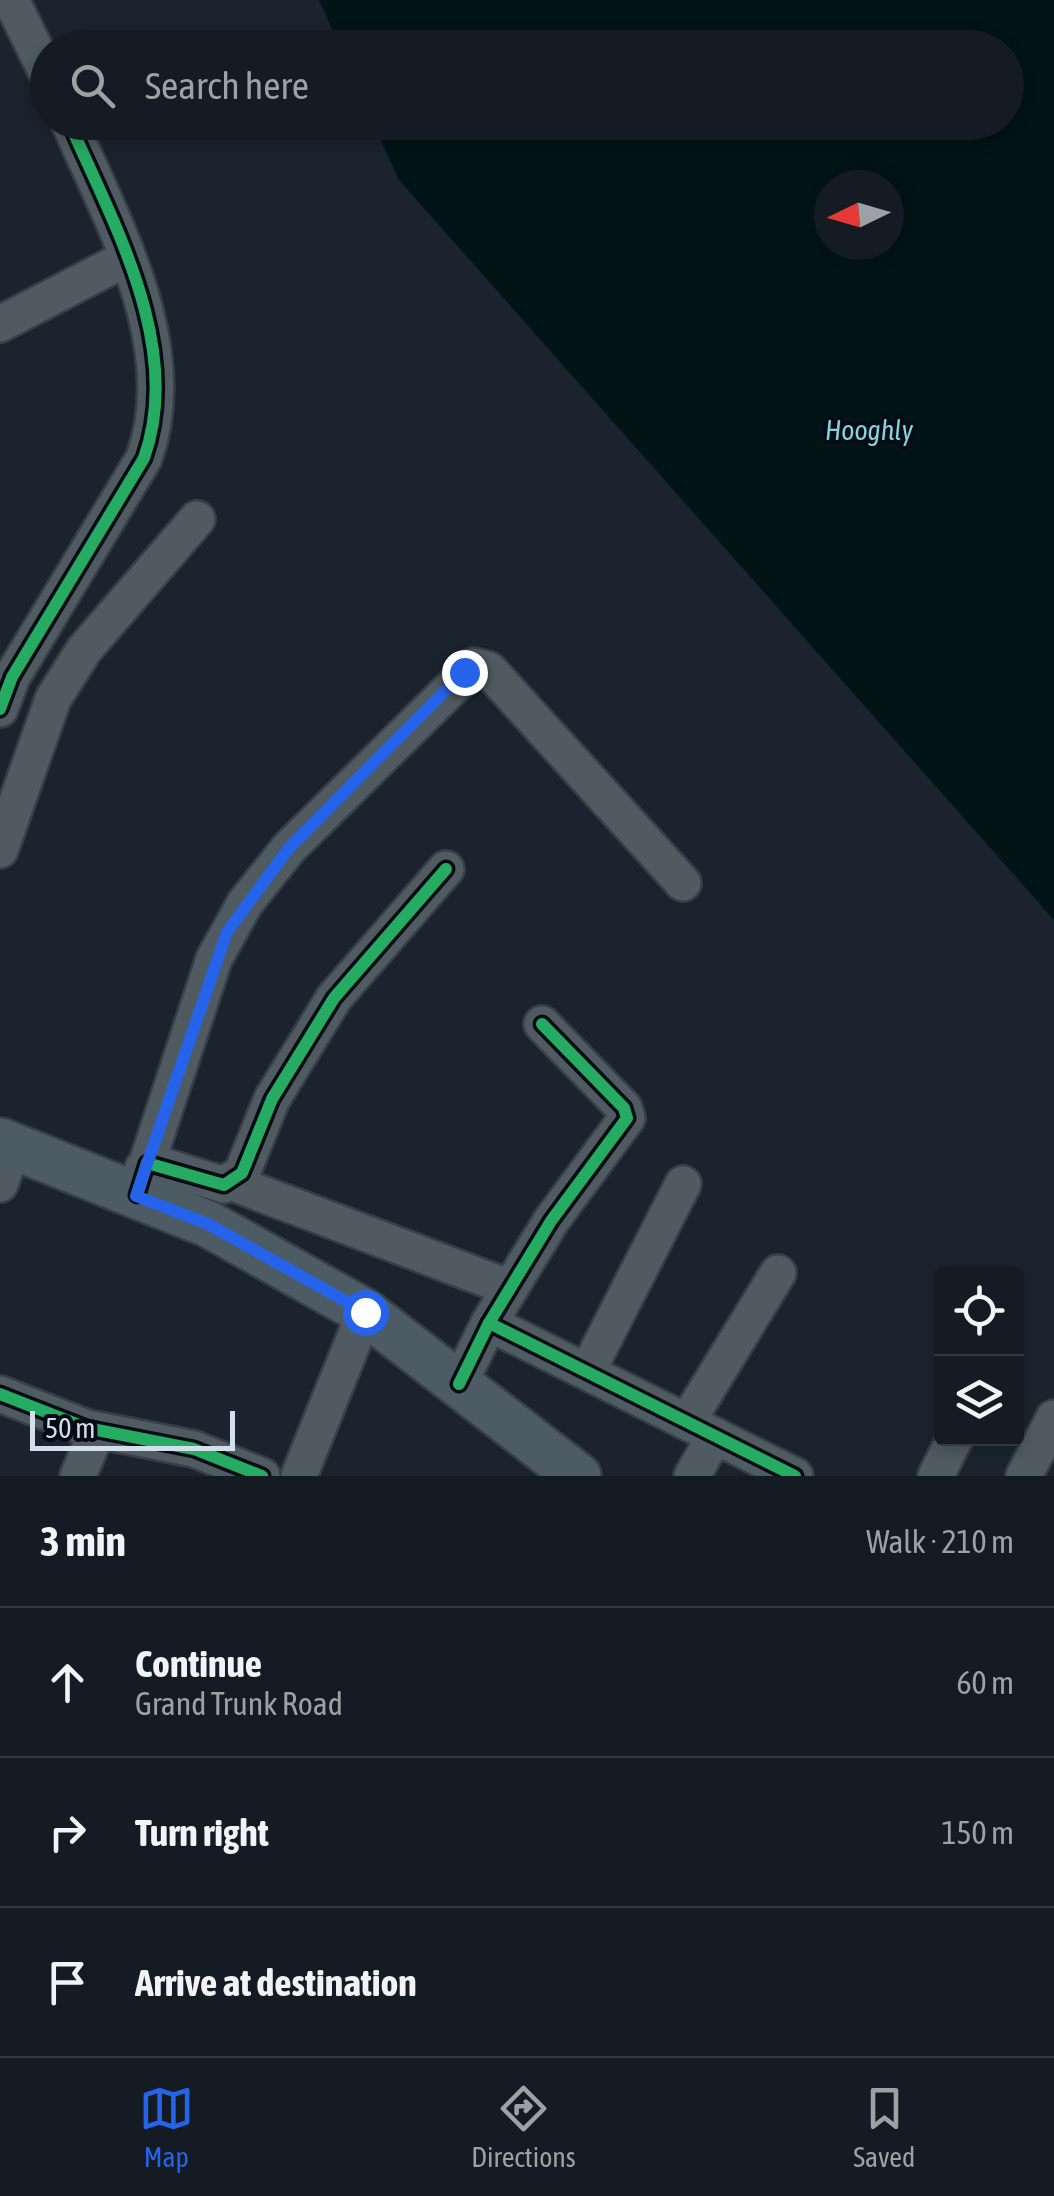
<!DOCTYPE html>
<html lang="en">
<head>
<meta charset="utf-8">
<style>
  :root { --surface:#141b22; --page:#21282f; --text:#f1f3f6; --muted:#9da1a5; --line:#333940; --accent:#2563eb }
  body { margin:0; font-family:"Asap Condensed",sans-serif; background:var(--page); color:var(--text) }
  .controls { position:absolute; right:30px; bottom:30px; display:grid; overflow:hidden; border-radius:10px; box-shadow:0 5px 15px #0003 }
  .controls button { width:90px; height:90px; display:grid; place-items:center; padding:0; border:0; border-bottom:2px solid var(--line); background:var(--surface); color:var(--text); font:50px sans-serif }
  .compass { position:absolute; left:814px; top:170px; width:90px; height:90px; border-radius:50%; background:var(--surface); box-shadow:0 5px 15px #0003; rotate:265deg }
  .scale { position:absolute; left:30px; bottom:25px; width:205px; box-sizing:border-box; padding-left:10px; border:5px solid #d4dfec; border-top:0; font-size:28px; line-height:35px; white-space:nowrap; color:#d4dfec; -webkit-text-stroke:8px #060c15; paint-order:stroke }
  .stop { position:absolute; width:30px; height:30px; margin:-22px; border:8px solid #2563eb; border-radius:50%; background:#fff }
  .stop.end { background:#2563eb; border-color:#fff; box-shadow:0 2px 10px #0008 }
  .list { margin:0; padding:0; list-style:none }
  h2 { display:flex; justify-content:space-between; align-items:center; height:130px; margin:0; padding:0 40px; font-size:42px }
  h2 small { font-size:32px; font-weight:400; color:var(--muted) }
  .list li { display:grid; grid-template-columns:65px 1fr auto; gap:30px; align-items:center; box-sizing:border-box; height:150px; padding:0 40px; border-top:2px solid var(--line) }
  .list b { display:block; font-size:38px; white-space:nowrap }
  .list p { margin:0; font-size:32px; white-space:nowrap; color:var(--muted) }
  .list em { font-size:32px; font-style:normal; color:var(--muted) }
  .icon { flex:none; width:55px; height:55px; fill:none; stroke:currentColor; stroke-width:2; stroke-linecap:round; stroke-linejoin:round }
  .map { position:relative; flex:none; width:1054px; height:1476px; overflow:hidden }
  .search { position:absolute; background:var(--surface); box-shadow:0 5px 15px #0003; left:30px; right:30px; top:30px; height:110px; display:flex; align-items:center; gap:25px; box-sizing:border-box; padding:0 35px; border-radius:55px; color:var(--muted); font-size:38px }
  .sheet { height:580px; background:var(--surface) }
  nav { display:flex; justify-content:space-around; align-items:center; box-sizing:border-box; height:140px; border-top:2px solid var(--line); background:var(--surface); font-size:28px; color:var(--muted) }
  nav a { display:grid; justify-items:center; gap:5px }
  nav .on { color:var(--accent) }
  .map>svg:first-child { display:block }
</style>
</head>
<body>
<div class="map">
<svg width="1054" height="1476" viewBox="0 0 1054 1476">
  <rect width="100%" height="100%" fill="#1b242e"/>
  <!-- water -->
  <path fill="#021416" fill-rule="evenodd" d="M319 0H1054V920L399 180 373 123 1006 122V48L340 47ZM829 185H889V245H829Z"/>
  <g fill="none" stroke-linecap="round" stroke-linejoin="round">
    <defs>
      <g id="minor">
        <polyline points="11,0 48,75"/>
        <polyline points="0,324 127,258"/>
        <path d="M0 709 12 677 144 458C184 347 113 223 69 122"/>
        <polyline points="0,850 53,699 84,650 197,519"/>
        <polyline points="147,1163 214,959 245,903 289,848 474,666 489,670 683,883"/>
        <polyline points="233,1183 510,1288"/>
        <polyline points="0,1184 13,1146"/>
        <polyline points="139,1185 143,1168 154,1163 224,1185 242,1173 272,1099 334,998 446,869"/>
        <polyline points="489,1323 795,1476"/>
        <polyline points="588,1370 683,1184"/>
        <polyline points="459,1384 489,1323 551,1221 627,1118 624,1108 542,1024"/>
        <polyline points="0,1394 87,1428 194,1449 262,1476"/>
        <polyline points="687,1422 778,1273"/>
        <polyline points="78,1476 97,1431"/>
        <polyline points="299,1476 365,1312"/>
        <polyline points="692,1476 715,1436"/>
        <polyline points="936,1476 955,1438"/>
        <polyline points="1024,1476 1054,1418"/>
      </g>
      <polyline id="major" points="0,1141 208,1224 365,1312 578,1476"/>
    </defs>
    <!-- minor casing -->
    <use href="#minor" stroke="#373e47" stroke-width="40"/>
    <!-- major casing -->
    <use href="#major" stroke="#373e47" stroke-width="50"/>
    <!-- minor -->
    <use href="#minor" stroke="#505b61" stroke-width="35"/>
    <!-- major -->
    <use href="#major" stroke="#4d5b65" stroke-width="45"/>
    <defs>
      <g id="cycleway">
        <path d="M0 709 12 677 144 458C184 347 113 223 69 122"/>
        <polyline points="137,1195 147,1163 224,1185 242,1173 272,1099 334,998 446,869"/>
        <polyline points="489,1323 795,1476"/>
        <polyline points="459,1384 489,1323 551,1221 627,1118 624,1108 542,1024"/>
        <polyline points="0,1394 87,1428 194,1449 262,1476"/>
      </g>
    </defs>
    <!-- cycleway casing -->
    <use href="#cycleway" stroke="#060c15" stroke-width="19"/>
    <!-- cycleway -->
    <use href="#cycleway" stroke="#26ab63" stroke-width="12"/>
  </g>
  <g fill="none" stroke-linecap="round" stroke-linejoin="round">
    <!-- route -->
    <polyline stroke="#2563eb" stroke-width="12" points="365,1312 208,1224 136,1196 227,932 289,848 464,672"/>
  </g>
  <g text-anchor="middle" stroke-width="8" stroke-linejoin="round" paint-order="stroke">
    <!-- water labels -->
    <g font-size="28" font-style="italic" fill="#87d2db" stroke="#060c15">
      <text x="869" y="440">Hooghly</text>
    </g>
  </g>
</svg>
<div class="controls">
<button><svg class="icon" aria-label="locate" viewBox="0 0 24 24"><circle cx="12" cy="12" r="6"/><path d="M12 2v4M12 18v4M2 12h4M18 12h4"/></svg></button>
<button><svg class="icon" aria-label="layers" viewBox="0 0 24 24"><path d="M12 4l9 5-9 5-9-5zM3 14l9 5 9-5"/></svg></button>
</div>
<svg class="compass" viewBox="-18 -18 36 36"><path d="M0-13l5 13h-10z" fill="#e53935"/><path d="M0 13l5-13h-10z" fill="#9da1a5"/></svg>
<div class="scale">50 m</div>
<div class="stop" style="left:365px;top:1312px"></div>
<div class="stop end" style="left:464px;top:672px"></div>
<div class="search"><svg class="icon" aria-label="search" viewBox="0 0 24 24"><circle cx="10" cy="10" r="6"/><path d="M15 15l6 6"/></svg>Search here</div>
</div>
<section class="sheet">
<h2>3 min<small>Walk · 210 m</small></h2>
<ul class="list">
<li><svg class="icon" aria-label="ahead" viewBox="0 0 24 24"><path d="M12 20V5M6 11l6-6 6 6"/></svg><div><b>Continue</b><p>Grand Trunk Road</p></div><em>60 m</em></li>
<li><svg class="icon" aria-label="right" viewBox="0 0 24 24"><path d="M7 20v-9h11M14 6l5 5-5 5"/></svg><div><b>Turn right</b></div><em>150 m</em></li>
<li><svg class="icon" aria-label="arrive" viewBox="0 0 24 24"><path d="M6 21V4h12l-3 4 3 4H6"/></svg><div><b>Arrive at destination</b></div></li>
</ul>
</section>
<nav>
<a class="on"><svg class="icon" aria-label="map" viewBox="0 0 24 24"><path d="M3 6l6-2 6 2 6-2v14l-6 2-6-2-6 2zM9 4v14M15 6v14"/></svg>Map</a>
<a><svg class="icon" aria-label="directions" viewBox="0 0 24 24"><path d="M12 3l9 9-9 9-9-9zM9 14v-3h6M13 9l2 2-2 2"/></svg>Directions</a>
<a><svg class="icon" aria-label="saved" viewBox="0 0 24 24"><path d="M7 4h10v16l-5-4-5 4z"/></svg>Saved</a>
</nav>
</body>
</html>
